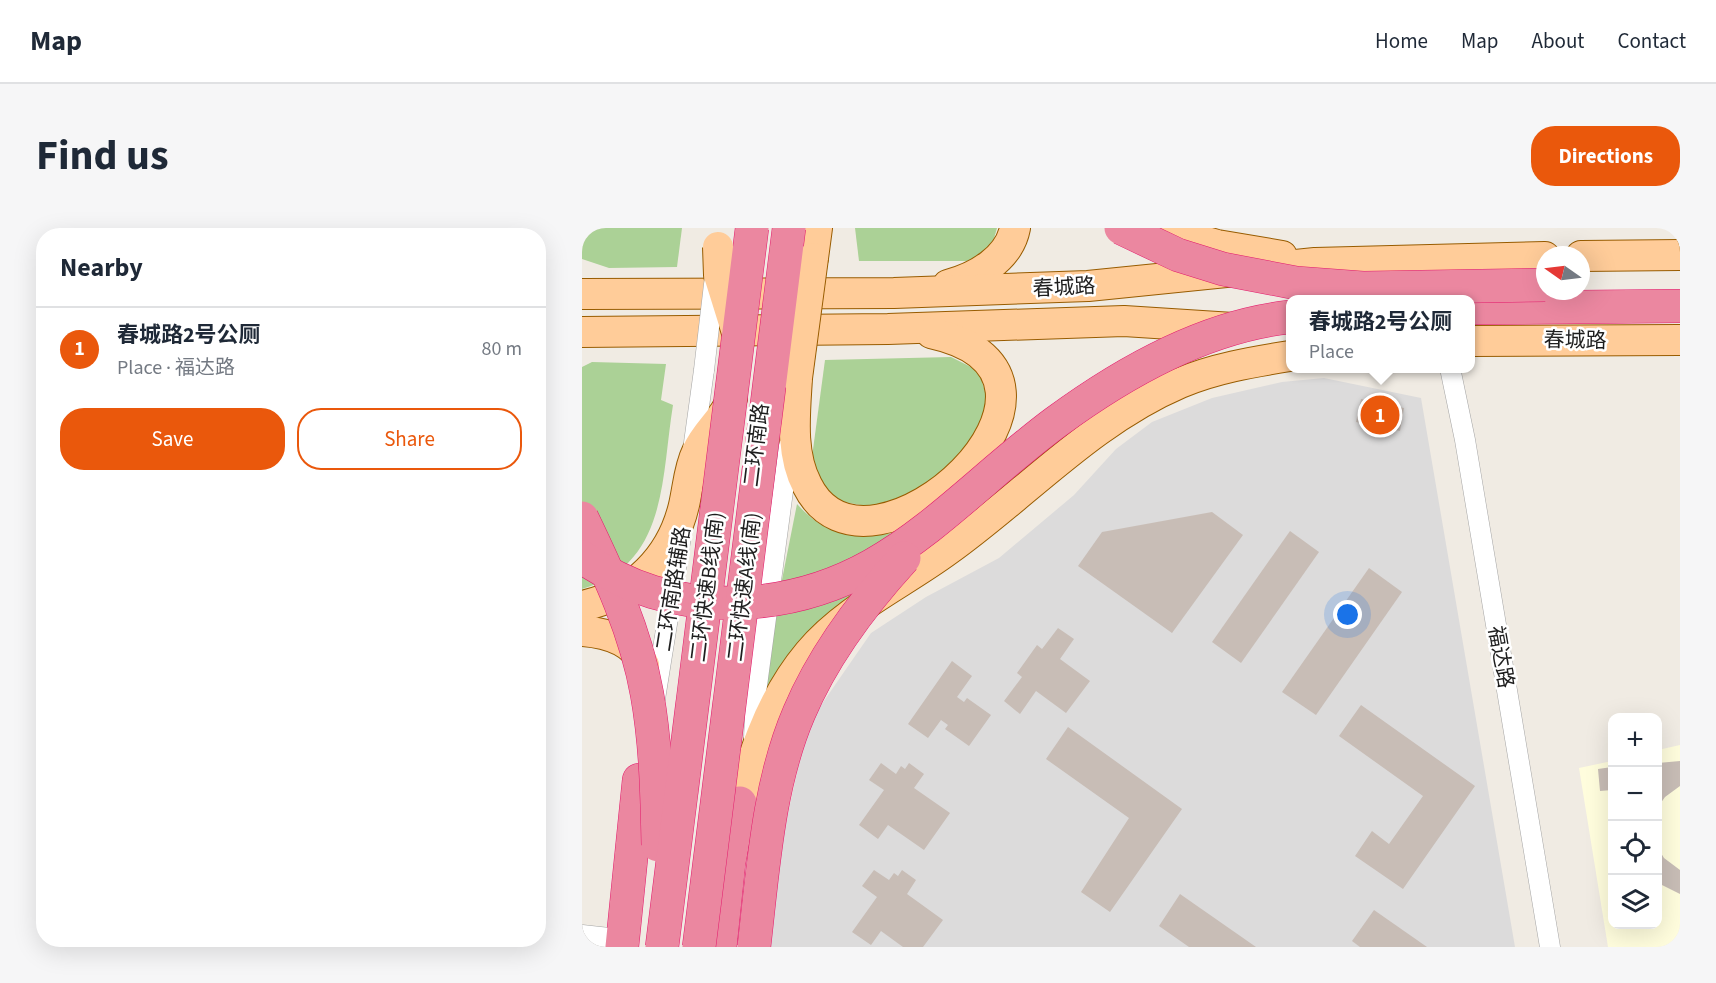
<!DOCTYPE html>
<html lang="en">
<head>
<meta charset="utf-8">
<style>
  :root { --surface:#fff; --page:#f6f6f7; --text:#1f2937; --muted:#747a83; --line:#e0e1e3; --accent:#ea580c }
  body { margin:0; font-family:"Source Sans 3","Noto Sans SC",sans-serif; background:var(--page); color:var(--text) }
  .controls { position:absolute; right:18px; bottom:18px; display:grid; overflow:hidden; border-radius:12px; box-shadow:0 6px 24px #0002 }
  .controls button { width:54px; height:54px; display:grid; place-items:center; padding:0; border:0; border-bottom:2px solid var(--line); background:var(--surface); color:var(--text); font:30px sans-serif }
  .compass { position:absolute; left:954px; top:18px; width:54px; height:54px; border-radius:50%; background:var(--surface); box-shadow:0 6px 24px #0002; rotate:284deg }
  .you { position:absolute; left:766px; top:387px; width:21px; height:21px; margin:-15px; border:4px solid #fff; border-radius:50%; background:#1a73e8; box-shadow:0 0 0 9px #1a73e833 }
  .badge { display:grid; place-items:center; width:39px; height:39px; border-radius:50%; background:var(--accent); color:#fff; font-size:20px; font-weight:700 }
  .pin { position:absolute; translate:-50% -50%; border:3px solid #fff; box-shadow:0 2px 6px #0006 }
  .popup { position:absolute; left:704px; top:67px; width:189px; height:78px; box-sizing:border-box; display:grid; place-content:center; border-radius:12px; background:var(--surface); filter:drop-shadow(0 2px 4px #0005); font-size:20px; white-space:nowrap; color:var(--muted) }
  .popup b { font-size:22px; color:var(--text) }
  .popup::after { content:''; position:absolute; left:50%; top:100%; margin-left:-12px; border:12px solid transparent; border-top-color:var(--surface) }
  .list { margin:0; padding:0; list-style:none }
  h2 { display:flex; justify-content:space-between; align-items:center; height:78px; margin:0; padding:0 24px; font-size:26px }
  h2 small { font-size:20px; font-weight:400; color:var(--muted) }
  .list li { display:grid; grid-template-columns:39px 1fr auto; gap:18px; align-items:center; box-sizing:border-box; height:84px; padding:0 24px; border-top:2px solid var(--line) }
  .list b { display:block; font-size:22px; white-space:nowrap }
  .list p { margin:0; font-size:20px; white-space:nowrap; color:var(--muted) }
  .list em { font-size:20px; font-style:normal; color:var(--muted) }
  .actions { display:flex; gap:12px; padding:18px 24px }
  .actions a { flex:1; padding:14px 0; border:2px solid var(--accent); border-radius:24px; text-align:center; font-size:21px; color:var(--accent) }
  .actions .main { background:var(--accent); color:#fff }
  .icon { flex:none; width:33px; height:33px; fill:none; stroke:currentColor; stroke-width:2; stroke-linecap:round; stroke-linejoin:round }
  .map { position:relative; flex:none; width:1098px; height:719px; overflow:hidden; border-radius:24px }
  header { display:flex; align-items:center; gap:36px; box-sizing:border-box; height:84px; padding:0 30px; background:var(--surface); border-bottom:2px solid var(--line) }
  header strong { font-size:28px }
  nav { display:flex; gap:33px; margin-inline-start:auto; font-size:21px }
  .intro { display:flex; align-items:center; justify-content:space-between; box-sizing:border-box; height:144px; padding:0 36px }
  h1 { margin:0; font-size:42px }
  .button { padding:15px 27px; border-radius:24px; background:var(--accent); color:#fff; font-size:21px; font-weight:700 }
  main { display:flex; gap:36px; padding:0 36px }
  aside { flex:1; background:var(--surface); border-radius:24px; box-shadow:0 6px 24px #0002 }
  .map>svg:first-child { display:block }
</style>
</head>
<body>
<header>
<strong>Map</strong>
<nav><a>Home</a><a>Map</a><a>About</a><a>Contact</a></nav>
</header>
<div class="intro"><h1>Find us</h1><a class="button">Directions</a></div>
<main>
<aside>
<h2>Nearby<small></small></h2>
<ul class="list">
<li><span class="badge">1</span><div><b>春城路2号公厕</b><p>Place · 福达路</p></div><em>80 m</em></li>
</ul>
<div class="actions"><a class="main">Save</a><a>Share</a></div>
</aside>
<div class="map">
<svg width="1098" height="719" viewBox="0 0 1098 719">
  <rect width="100%" height="100%" fill="#f0ebe3"/>
  <!-- residential -->
  <polygon fill="#dcdbdb" points="742,150 839,170 933,719 186,719 203,599 220,521 235,483 289,405 344,369 417,330 492,267 534,221 570,194 630,170 700,154"/>
  <!-- education -->
  <polygon fill="#fffddd" points="1098,517 1098,719 1026,719 997,540 1030,533 1030,696 1076,696 1076,522"/>
  <!-- forest -->
  <g fill="#abd196">
    <polygon points="0,0 100,0 95,39 27,40 0,31"/>
    <path d="M273 0H415C410 20 404 27 385 33H277Z"/>
    <polygon points="369,129 397,143 406,174 390,221 307,282 245,271 230,229 243,132"/>
    <path d="M10 134 84 136 79 172 91 177C79 250 86 336 0 361V139Z"/>
    <path d="M215 276C244 308 270 311 311 305L271 377 183 473 193 387Z"/>
  </g>
  <!-- building -->
  <g fill="#c8bdb6">
    <polygon points="779,171 822,180 818,203 774,194"/>
    <polygon points="630,284 661,307 590,405 496,338 520,304"/>
    <polygon points="708,303 737,324 659,435 630,414"/>
    <polygon points="787,340 820,364 734,487 700,464"/>
    <polygon points="476,400 492,411 478,431 508,453 484,485 454,463 438,486 422,473 440,449 435,445 455,417 460,421"/>
    <polygon points="370,433 390,448 375,469 382,474 385,470 409,487 387,518 363,501 366,497 359,492 346,510 326,496"/>
    <polygon points="779,477 893,558 821,661 773,628 790,603 807,616 841,568 757,508"/>
    <polygon points="486,499 600,581 528,684 499,664 547,590 464,531"/>
    <polygon points="1098,533 1098,558 1083,569 1076,579 1076,535"/>
    <polygon points="299,535 314,546 319,538 323,541 327,535 342,546 332,560 368,585 342,622 306,597 296,611 277,597 302,562 287,552"/>
    <polygon points="1030,539 1030,562 1018,563 1016,541"/>
    <polygon points="1076,620 1082,630 1098,642 1098,666 1076,655"/>
    <polygon points="292,642 307,652 312,645 316,648 320,642 334,652 325,666 361,692 341,719 321,719 299,703 289,717 270,704 295,669 280,658"/>
    <polygon points="598,666 674,719 607,719 577,698"/>
    <polygon points="792,682 845,719 778,719 770,713"/>
  </g>
  <g fill="none" stroke-linecap="round" stroke-linejoin="round">
    <defs>
      <g id="street">
        <polyline points="868,140 883,212 968,719"/>
        <polyline points="111,222 122,142"/>
        <polyline points="73,471 100,302"/>
        <polyline points="172,510 174,465 207,218"/>
        <polyline points="0,707 27,710"/>
      </g>
      <g id="primary">
        <polyline points="576,0 635,17 700,28"/>
        <polyline points="999,28 1098,27"/>
        <polyline points="231,30 235,0"/>
        <path d="M366 57C395 49 427 31 433 0"/>
        <polyline points="0,66 312,65 506,58 733,35 963,29"/>
        <polyline points="0,104 306,101 542,93 651,100"/>
        <polyline points="888,113 1098,112"/>
        <path d="M215 150C213 185 208 225 225 257 286 381 540 147 349 105"/>
        <path d="M0 378C52 367 90 329 102 277 106 260 107 240 115 224 124 203 143 191 150 170"/>
        <path d="M0 403C25 405 52 412 62 437"/>
        <path d="M152 598C168 536 185 475 227 425 264 381 320 356 366 322 443 267 509 193 598 155 633 140 671 134 708 128"/>
      </g>
      <g id="highway">
        <polyline points="888,80 1098,78"/>
        <polyline points="40,719 57,552"/>
        <polyline points="138,719 147,634 158,575"/>
      </g>
    </defs>
    <!-- street casing -->
    <use href="#street" stroke="#a5a5a5" stroke-width="21"/>
    <!-- primary casing -->
    <use href="#primary" stroke="#985c00" stroke-width="32"/>
    <!-- highway casing -->
    <use href="#highway" stroke="#e31b6c" stroke-width="34"/>
    <!-- street -->
    <use href="#street" stroke="#fff" stroke-width="20"/>
    <!-- primary -->
    <use href="#primary" stroke="#fc9" stroke-width="30"/>
    <!-- highway -->
    <use href="#highway" stroke="#eb87a0" stroke-width="33"/>
    <defs>
      <polyline id="street-bridge" points="122,142 133,48"/>
      <g id="primary-bridge">
        <polyline points="136,19 137,47 157,111"/>
        <polyline points="215,150 231,30"/>
      </g>
      <g id="highway-bridge">
        <polyline points="539,0 596,27 641,41 714,55 781,60 963,57"/>
        <path d="M0 290C27 346 54 404 65 466 74 516 75 567 76 617"/>
        <path d="M0 329C46 361 93 375 149 375 298 373 366 274 474 194 542 144 623 98 708 89"/>
        <polyline points="80,719 170,0"/>
        <polyline points="117,719 207,0"/>
        <path d="M172 719C181 642 186 557 217 485 241 428 280 376 322 330"/>
      </g>
    </defs>
    <!-- street-bridge casing -->
    <use href="#street-bridge" stroke="#a5a5a5" stroke-width="21" stroke-linecap="butt"/>
    <!-- primary-bridge casing -->
    <use href="#primary-bridge" stroke="#985c00" stroke-width="32" stroke-linecap="butt"/>
    <!-- highway-bridge casing -->
    <use href="#highway-bridge" stroke="#e31b6c" stroke-width="34" stroke-linecap="butt"/>
    <!-- street-bridge -->
    <use href="#street-bridge" stroke="#fff" stroke-width="20"/>
    <!-- primary-bridge -->
    <use href="#primary-bridge" stroke="#fc9" stroke-width="30"/>
    <!-- highway-bridge -->
    <use href="#highway-bridge" stroke="#eb87a0" stroke-width="33"/>
  </g>
  <g text-anchor="middle" stroke-width="5" stroke-linejoin="round" paint-order="stroke">
    <!-- street labels -->
    <g font-size="21" fill="#1e1e1e" stroke="#fff">
      <text transform="translate(482 59) rotate(-3)" y="7">春城路</text>
      <text transform="translate(993 112) rotate(1)" y="7">春城路</text>
      <text transform="translate(174 217) rotate(-83)" y="7">二环南路</text>
      <text transform="translate(125 359) rotate(-83)" y="7">二环快速B线(南)</text>
      <text transform="translate(162 359) rotate(-83)" y="7">二环快速A线(南)</text>
      <text transform="translate(91 361) rotate(-81)" y="7">二环南路辅路</text>
      <text transform="translate(919 429) rotate(80)" y="7">福达路</text>
    </g>
  </g>
</svg>
<div class="controls">
<button>+</button>
<button>−</button>
<button><svg class="icon" aria-label="locate" viewBox="0 0 24 24"><circle cx="12" cy="12" r="6"/><path d="M12 2v4M12 18v4M2 12h4M18 12h4"/></svg></button>
<button><svg class="icon" aria-label="layers" viewBox="0 0 24 24"><path d="M12 4l9 5-9 5-9-5zM3 14l9 5 9-5"/></svg></button>
</div>
<svg class="compass" viewBox="-18 -18 36 36"><path d="M0-13l5 13h-10z" fill="#e53935"/><path d="M0 13l5-13h-10z" fill="#747a83"/></svg>
<div class="you"></div>
<div class="pin badge" style="left:798px;top:187px">1</div>
<div class="popup"><b>春城路2号公厕</b>Place</div>
</div>
</main>
</body>
</html>
